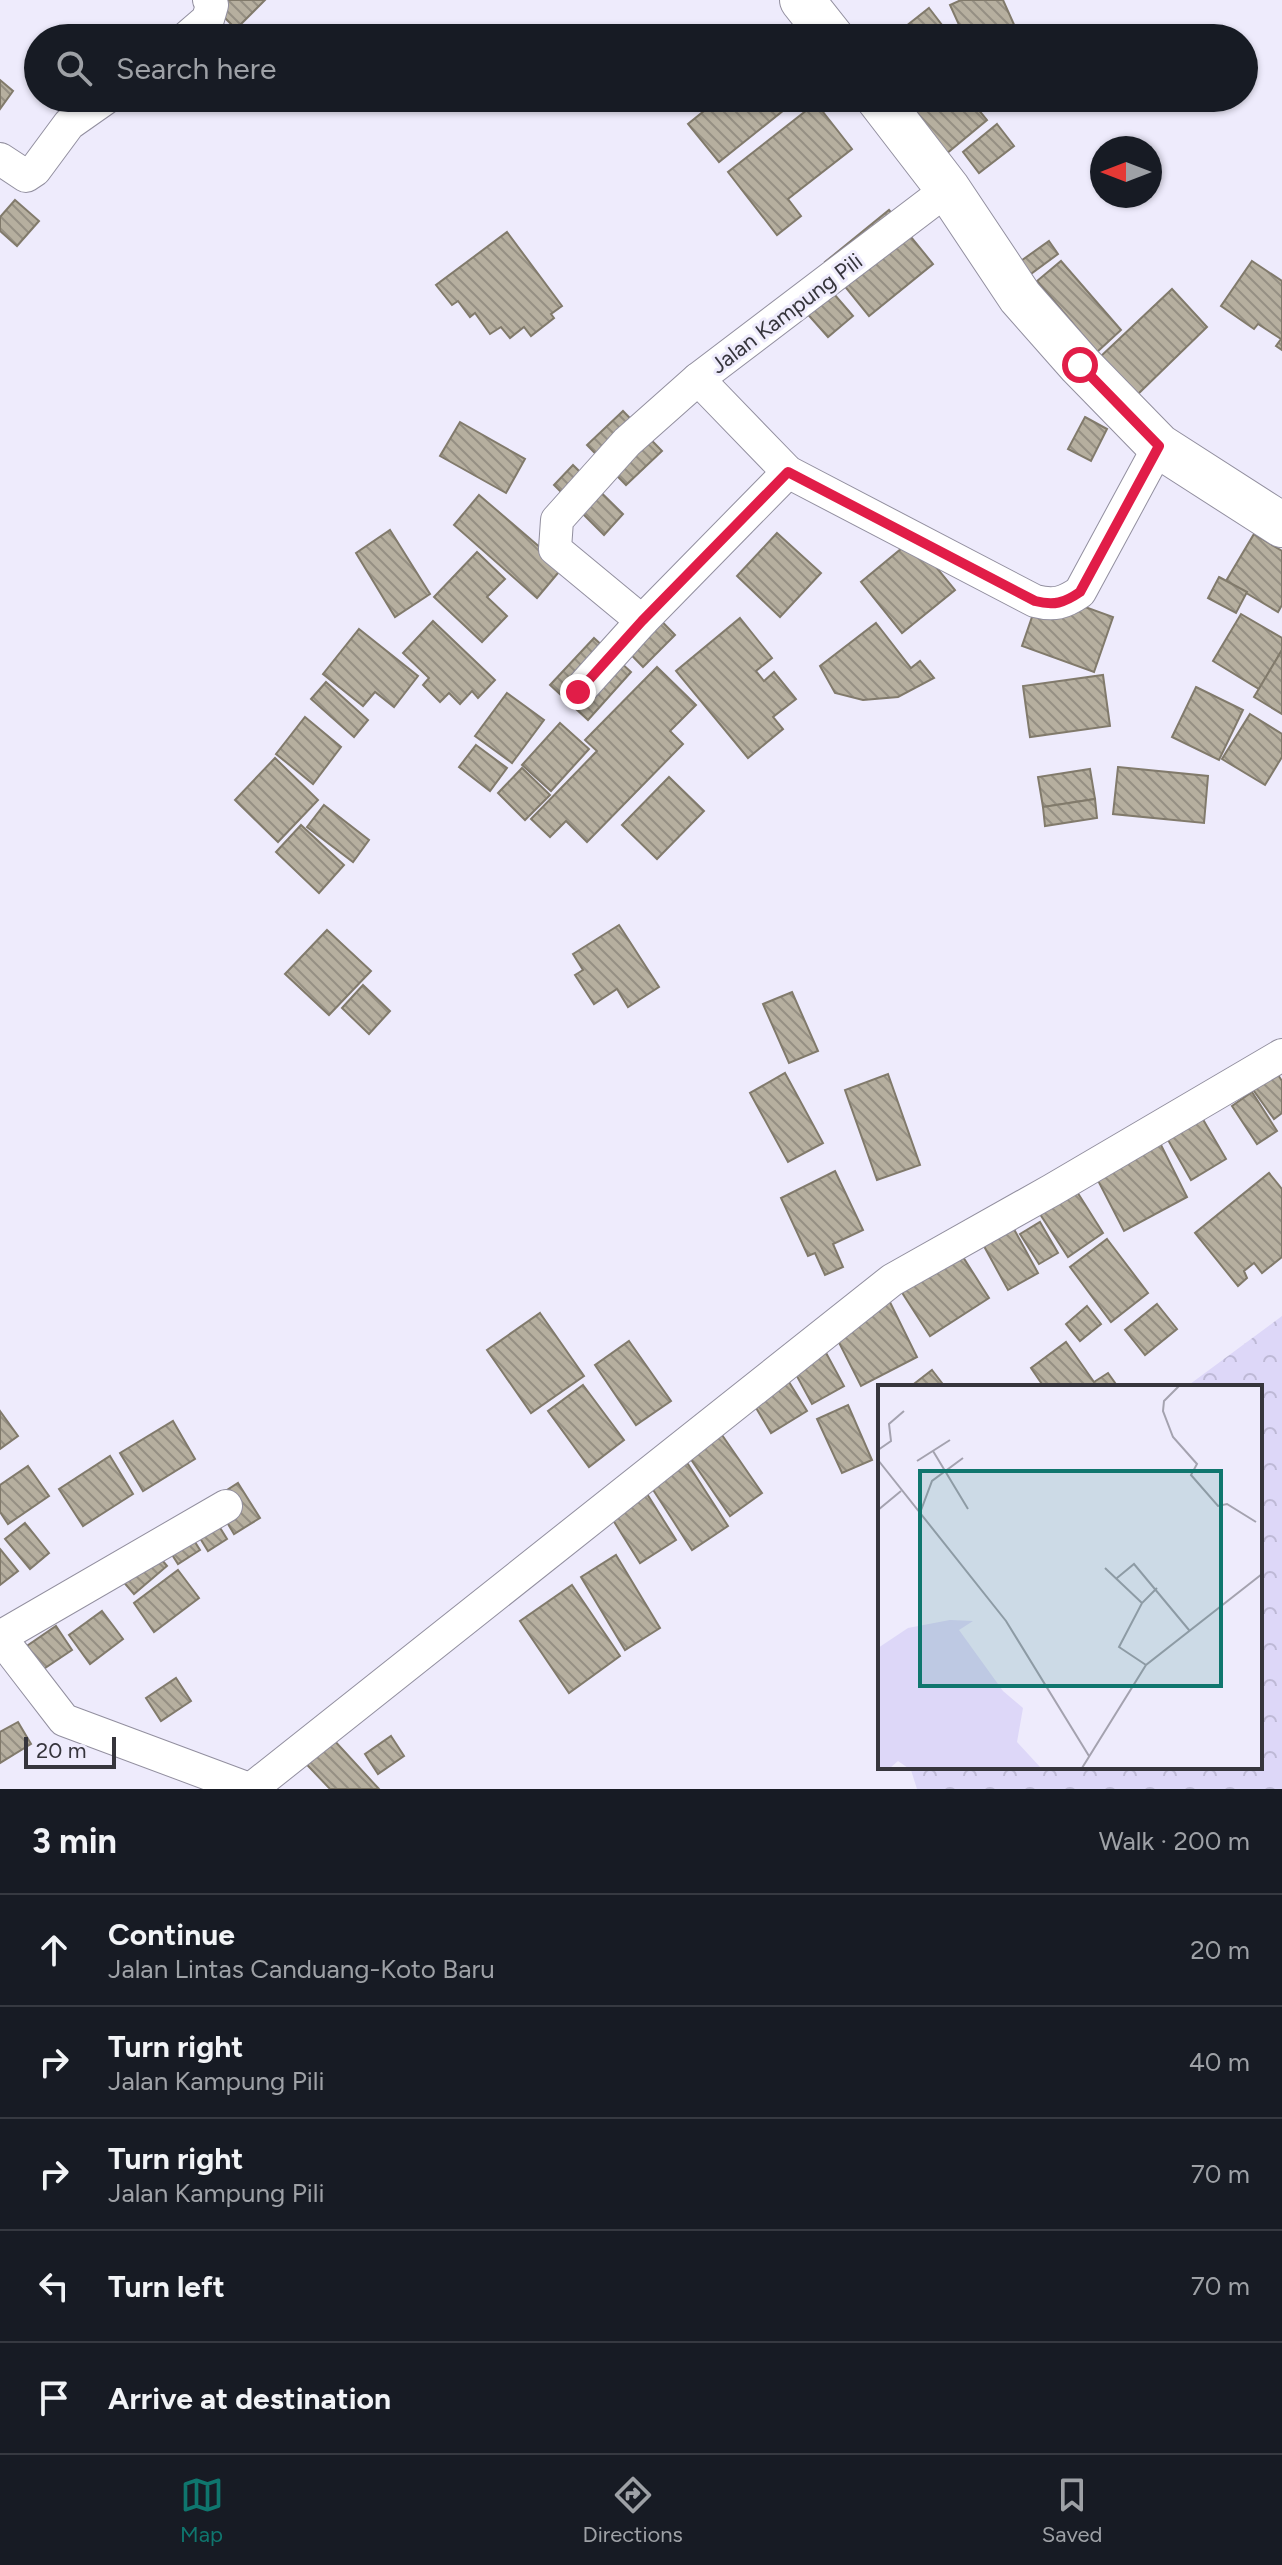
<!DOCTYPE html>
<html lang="en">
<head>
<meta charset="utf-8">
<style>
  :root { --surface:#171b24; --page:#20242c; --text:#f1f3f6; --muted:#9ea1a6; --line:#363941; --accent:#0f766e }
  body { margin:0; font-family:Figtree,sans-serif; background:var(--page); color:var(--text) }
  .compass { position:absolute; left:1090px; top:136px; width:72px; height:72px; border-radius:50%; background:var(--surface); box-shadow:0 2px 6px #0004; rotate:270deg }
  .scale { position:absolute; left:24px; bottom:20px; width:92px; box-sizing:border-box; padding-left:8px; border:4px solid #36353c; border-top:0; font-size:22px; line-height:28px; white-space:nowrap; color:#36353c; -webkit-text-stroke:6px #eeebfc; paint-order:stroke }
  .stop { position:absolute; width:24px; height:24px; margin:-18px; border:6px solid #e11d48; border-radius:50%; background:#fff }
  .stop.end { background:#e11d48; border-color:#fff; box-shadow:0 2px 8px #0008 }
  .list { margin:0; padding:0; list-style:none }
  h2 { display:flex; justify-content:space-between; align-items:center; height:104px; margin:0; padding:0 32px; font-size:34px }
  h2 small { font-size:26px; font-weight:400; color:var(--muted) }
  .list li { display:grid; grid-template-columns:52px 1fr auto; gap:24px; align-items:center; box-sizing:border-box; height:112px; padding:0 32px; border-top:2px solid var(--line) }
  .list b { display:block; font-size:30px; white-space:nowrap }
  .list p { margin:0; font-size:26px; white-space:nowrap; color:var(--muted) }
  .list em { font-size:26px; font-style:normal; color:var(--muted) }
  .icon { flex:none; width:44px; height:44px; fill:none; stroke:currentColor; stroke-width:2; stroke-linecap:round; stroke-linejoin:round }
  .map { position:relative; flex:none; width:1282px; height:1789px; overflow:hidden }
  .search { position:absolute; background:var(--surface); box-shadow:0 2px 6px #0004; left:24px; right:24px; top:24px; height:88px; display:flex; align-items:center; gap:20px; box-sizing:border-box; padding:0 28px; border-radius:44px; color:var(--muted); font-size:30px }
  .sheet { height:664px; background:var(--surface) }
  nav { display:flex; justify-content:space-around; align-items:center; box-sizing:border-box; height:112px; border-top:2px solid var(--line); background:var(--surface); font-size:22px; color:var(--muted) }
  nav a { display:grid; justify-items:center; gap:4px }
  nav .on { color:var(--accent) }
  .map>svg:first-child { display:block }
</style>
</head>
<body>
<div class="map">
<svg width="1282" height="1789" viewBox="0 0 1282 1789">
  <defs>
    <pattern id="forest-crowns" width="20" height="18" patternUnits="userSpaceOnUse" patternTransform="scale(2)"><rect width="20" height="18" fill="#ddd7f8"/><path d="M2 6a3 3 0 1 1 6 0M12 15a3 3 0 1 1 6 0" fill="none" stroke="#beb9d6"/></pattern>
    <pattern id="building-back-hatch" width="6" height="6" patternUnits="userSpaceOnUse" patternTransform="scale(2)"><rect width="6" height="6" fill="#b6af9f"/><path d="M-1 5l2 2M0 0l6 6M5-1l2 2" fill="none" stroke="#958f83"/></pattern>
  </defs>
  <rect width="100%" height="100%" fill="#eeebfc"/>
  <!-- forest -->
  <polygon fill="url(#forest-crowns)" points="1282,1316 1282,1789 917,1789 910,1767 1260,1767 1260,1387 1186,1387"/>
  <!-- building -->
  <g fill="url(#building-back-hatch)" stroke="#817a6b" stroke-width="2">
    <polygon points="207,0 265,0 236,29"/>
    <polygon points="961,0 1003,0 1020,38 965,38 950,5"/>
    <polygon points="929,8 952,38 891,38"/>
    <polygon points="0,80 13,91 0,109"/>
    <polygon points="720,98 799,98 719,162 688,124"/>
    <polygon points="907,98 969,98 987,120 946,154 903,101"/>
    <polygon points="816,103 852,149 788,199 801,216 777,235 728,172"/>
    <polygon points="997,124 1014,146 979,173 963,152"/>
    <polygon points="15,200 39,221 17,246 0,231 0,217"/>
    <polygon points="889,210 933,264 869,316 825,262"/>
    <polygon points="507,232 562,306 551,314 554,318 531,336 524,327 510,338 501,327 490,334 475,313 470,317 458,301 452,305 436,285"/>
    <polygon points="1049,241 1058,254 1028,276 1018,263"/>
    <polygon points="1061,261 1121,330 1097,352 1037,281"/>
    <polygon points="1252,261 1282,281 1282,350 1276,346 1281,339 1258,324 1254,329 1221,306"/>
    <polygon points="821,279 853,316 828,337 796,301"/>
    <polygon points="1172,289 1207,327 1137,395 1100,357"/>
    <polygon points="623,411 662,451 626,485 587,445"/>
    <polygon points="1085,417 1107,429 1091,461 1068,449"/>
    <polygon points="460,422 525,459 506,493 440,456"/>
    <polygon points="573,465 623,514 604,535 554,485"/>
    <polygon points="479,495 563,567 537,598 454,525"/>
    <polygon points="390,530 430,594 395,617 356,553"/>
    <polygon points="777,533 821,573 780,617 737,576"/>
    <polygon points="1254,534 1282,551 1282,605 1278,612 1226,581"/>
    <polygon points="913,539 955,590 902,633 861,582"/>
    <polygon points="477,552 505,579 487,597 507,616 482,642 434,597"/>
    <polygon points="1219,577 1247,592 1236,613 1208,598"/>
    <polygon points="1041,591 1113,617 1094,672 1022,646"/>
    <polygon points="645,604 675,635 643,667 613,636"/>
    <polygon points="1241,614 1282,638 1282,650 1259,689 1213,661"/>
    <polygon points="740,618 772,658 756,671 764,681 774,672 796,699 773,717 783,729 748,758 676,671"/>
    <polygon points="433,621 495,680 478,698 472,691 460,704 449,693 440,702 423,685 429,678 403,653"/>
    <polygon points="876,623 911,668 920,661 934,678 898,697 863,700 835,693 820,666"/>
    <polygon points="359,629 418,676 394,707 375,692 363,706 323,674"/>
    <polygon points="594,638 631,672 588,720 550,685"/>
    <polygon points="1282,650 1282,714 1254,697"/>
    <polygon points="657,667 696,705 670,731 683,744 587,842 566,821 550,837 531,819 597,751 585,740"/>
    <polygon points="1103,675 1110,726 1030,737 1023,686"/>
    <polygon points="326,682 368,720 354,737 311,699"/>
    <polygon points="1196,687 1243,710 1219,760 1172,737"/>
    <polygon points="507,693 544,720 512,763 475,736"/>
    <polygon points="1250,714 1282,734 1282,757 1265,785 1222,759"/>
    <polygon points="305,717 341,747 313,784 276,754"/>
    <polygon points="560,723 589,749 551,791 522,765"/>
    <polygon points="476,745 507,768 490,791 459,767"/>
    <polygon points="275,758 318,800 278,842 235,800"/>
    <polygon points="1118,767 1208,776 1204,823 1113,814"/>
    <polygon points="522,768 550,795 525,820 498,793"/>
    <polygon points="1090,769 1095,799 1043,807 1038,777"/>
    <polygon points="669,777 704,811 657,859 622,825"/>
    <polygon points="1095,799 1097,818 1045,826 1043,807"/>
    <polygon points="324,805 369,840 353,862 307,827"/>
    <polygon points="301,825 344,865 319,893 276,852"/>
    <polygon points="619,925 659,987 628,1007 617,989 594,1004 575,975 583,970 573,954"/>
    <polygon points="327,930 371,971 329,1015 285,974"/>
    <polygon points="363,985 390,1011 369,1034 342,1008"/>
    <polygon points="792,992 818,1051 789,1063 763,1004"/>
    <polygon points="1273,1067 1282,1081 1282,1113 1274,1119 1249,1084"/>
    <polygon points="785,1073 823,1143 788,1162 750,1093"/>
    <polygon points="888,1074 920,1165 877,1180 845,1090"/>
    <polygon points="1252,1092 1277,1131 1257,1144 1232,1106"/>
    <polygon points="1194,1104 1226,1159 1191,1180 1159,1124"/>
    <polygon points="1155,1133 1187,1197 1124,1231 1091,1167"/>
    <polygon points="835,1171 863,1230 833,1244 843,1267 825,1275 815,1253 808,1256 781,1198"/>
    <polygon points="1269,1173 1282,1189 1282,1257 1262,1273 1254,1263 1244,1271 1247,1278 1238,1286 1195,1233"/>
    <polygon points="1074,1187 1103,1233 1068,1257 1038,1211"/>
    <polygon points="1004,1211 1038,1273 1008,1290 974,1228"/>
    <polygon points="1040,1222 1058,1253 1039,1264 1020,1234"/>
    <polygon points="951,1238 989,1298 930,1336 892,1277"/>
    <polygon points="1107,1239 1148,1293 1111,1322 1070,1267"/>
    <polygon points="883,1288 917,1357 861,1386 826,1317"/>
    <polygon points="1157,1304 1177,1329 1145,1355 1125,1330"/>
    <polygon points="1087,1306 1101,1324 1080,1341 1066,1324"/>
    <polygon points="540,1313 584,1376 531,1413 487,1350"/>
    <polygon points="818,1338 844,1386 812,1404 786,1356"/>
    <polygon points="629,1341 671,1401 636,1425 595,1365"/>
    <polygon points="1066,1342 1094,1382 1108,1373 1118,1387 1044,1387 1031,1368"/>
    <polygon points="932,1370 945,1387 910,1387"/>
    <polygon points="784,1374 807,1411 771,1433 749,1396"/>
    <polygon points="583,1385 624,1440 589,1467 548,1411"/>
    <polygon points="848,1405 872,1460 842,1473 817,1419"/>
    <polygon points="0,1411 18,1436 0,1449"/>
    <polygon points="711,1419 762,1493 730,1516 679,1442"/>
    <polygon points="173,1421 195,1459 143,1491 120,1453"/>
    <polygon points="675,1444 728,1526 692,1550 639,1468"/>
    <polygon points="110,1456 133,1494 83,1526 59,1489"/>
    <polygon points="28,1466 49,1496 8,1524 0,1512 0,1485"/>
    <polygon points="637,1478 676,1540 640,1563 601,1501"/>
    <polygon points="238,1483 260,1518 234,1534 213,1499"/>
    <polygon points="209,1510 227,1539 208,1551 190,1522"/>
    <polygon points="181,1520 200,1550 178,1564 159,1534"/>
    <polygon points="25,1523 49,1553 30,1569 5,1539"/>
    <polygon points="148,1543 167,1566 134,1594 115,1572"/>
    <polygon points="0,1549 18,1571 0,1585"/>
    <polygon points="616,1555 660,1628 625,1650 581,1577"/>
    <polygon points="178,1570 199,1598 154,1632 134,1603"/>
    <polygon points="572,1585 620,1656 569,1693 520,1621"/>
    <polygon points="102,1611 123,1639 90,1664 69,1635"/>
    <polygon points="56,1626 72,1650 33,1676 18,1652"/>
    <polygon points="176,1678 191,1701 161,1721 146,1698"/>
    <polygon points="18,1722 31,1744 0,1763 0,1732"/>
    <polygon points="320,1725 379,1789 330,1789 293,1750"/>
    <polygon points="391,1736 404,1756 378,1774 365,1754"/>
  </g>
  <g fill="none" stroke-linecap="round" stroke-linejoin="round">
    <defs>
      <g id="minor">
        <polyline points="186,38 208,19 212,5 209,0"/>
        <polyline points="0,159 26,176 35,170 69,124 106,98"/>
        <path d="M698 379 788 472 1035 601C1054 606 1064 603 1080 592L1159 446"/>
        <polyline points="642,621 555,549 557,520 627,442 698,379 948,189"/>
        <polyline points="578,692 642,621 788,472"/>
        <polyline points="0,1637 64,1720 249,1789"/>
        <polyline points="0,1637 226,1506"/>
        <polyline points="251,1789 892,1280 1052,1190 1282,1055"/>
      </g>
      <g id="secondary">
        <polyline points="802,0 832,38"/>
        <polyline points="878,98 948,189 1020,297 1080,365 1159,446 1282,525"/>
      </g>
    </defs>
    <!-- minor casing -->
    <use href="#minor" stroke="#928f9f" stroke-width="34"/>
    <!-- secondary casing -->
    <use href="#secondary" stroke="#928f9f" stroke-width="46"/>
    <!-- minor -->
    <use href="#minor" stroke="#fff" stroke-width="32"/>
    <!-- secondary -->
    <use href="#secondary" stroke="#fff" stroke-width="44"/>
  </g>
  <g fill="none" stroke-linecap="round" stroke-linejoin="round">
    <!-- route -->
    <path stroke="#e11d48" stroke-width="10" d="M578 692 642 621 788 472 1035 601C1054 606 1064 603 1080 592L1159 446 1080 365"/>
  </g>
  <g text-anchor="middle" stroke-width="6" stroke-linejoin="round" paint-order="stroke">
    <!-- street labels -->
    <g font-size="22" fill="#36353c" stroke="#eeebfc">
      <text transform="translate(786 313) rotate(-37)" y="8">Jalan Kampung Pili</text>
    </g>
  </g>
  <!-- overview -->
  <g transform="translate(878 1385)">
    <rect width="384" height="384" fill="#eeebfc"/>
    <path d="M72 235 95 236 81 245 125 306 145 323 139 357 163 383H30L20 376 12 383H0V263L30 243Z" fill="#ddd7f8"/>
    <path fill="none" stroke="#a4a2af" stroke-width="2" d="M301 1 286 16 285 26 295 52 319 79 313 90 340 121 349 119 378 137M0 65 13 56 11 39 26 26M55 66 90 124M0 75 128 236 211 371M39 76 72 55M0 125 23 106M42 128 54 96 85 73M227 183 264 218M239 193 256 179 311 245M268 280 241 262 264 218 279 203M204 383 268 280 384 189"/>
    <path fill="#0f766e" fill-opacity="0.15" stroke="#0f766e" stroke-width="4" d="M42 86H343V301H42Z"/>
    <rect width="384" height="384" fill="none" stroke="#36353c" stroke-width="4"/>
  </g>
</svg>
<svg class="compass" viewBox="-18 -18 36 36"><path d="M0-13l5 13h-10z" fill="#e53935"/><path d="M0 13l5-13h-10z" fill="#9ea1a6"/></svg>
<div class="scale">20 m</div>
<div class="stop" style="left:1080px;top:365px"></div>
<div class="stop end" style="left:578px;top:692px"></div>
<div class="search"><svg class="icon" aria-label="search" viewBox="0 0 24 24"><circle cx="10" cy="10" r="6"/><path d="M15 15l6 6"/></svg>Search here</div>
</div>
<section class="sheet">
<h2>3 min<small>Walk · 200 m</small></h2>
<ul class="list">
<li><svg class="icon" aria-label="ahead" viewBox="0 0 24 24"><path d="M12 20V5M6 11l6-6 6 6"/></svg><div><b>Continue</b><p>Jalan Lintas Canduang-Koto Baru</p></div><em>20 m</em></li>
<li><svg class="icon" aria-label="right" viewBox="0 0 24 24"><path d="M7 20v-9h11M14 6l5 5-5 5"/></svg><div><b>Turn right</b><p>Jalan Kampung Pili</p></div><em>40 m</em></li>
<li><svg class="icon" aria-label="right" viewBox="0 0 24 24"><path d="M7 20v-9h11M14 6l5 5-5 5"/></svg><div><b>Turn right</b><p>Jalan Kampung Pili</p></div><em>70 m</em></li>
<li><svg class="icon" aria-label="left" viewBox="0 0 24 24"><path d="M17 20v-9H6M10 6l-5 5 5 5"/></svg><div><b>Turn left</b></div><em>70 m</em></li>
<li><svg class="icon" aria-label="arrive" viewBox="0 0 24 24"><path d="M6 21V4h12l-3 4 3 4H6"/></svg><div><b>Arrive at destination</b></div></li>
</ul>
</section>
<nav>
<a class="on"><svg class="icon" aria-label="map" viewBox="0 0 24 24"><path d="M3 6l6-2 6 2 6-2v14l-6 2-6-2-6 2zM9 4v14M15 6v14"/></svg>Map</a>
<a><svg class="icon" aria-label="directions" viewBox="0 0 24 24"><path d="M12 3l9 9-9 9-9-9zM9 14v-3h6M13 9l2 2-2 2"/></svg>Directions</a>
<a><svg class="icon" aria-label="saved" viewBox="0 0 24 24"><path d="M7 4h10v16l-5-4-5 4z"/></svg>Saved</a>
</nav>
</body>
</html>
